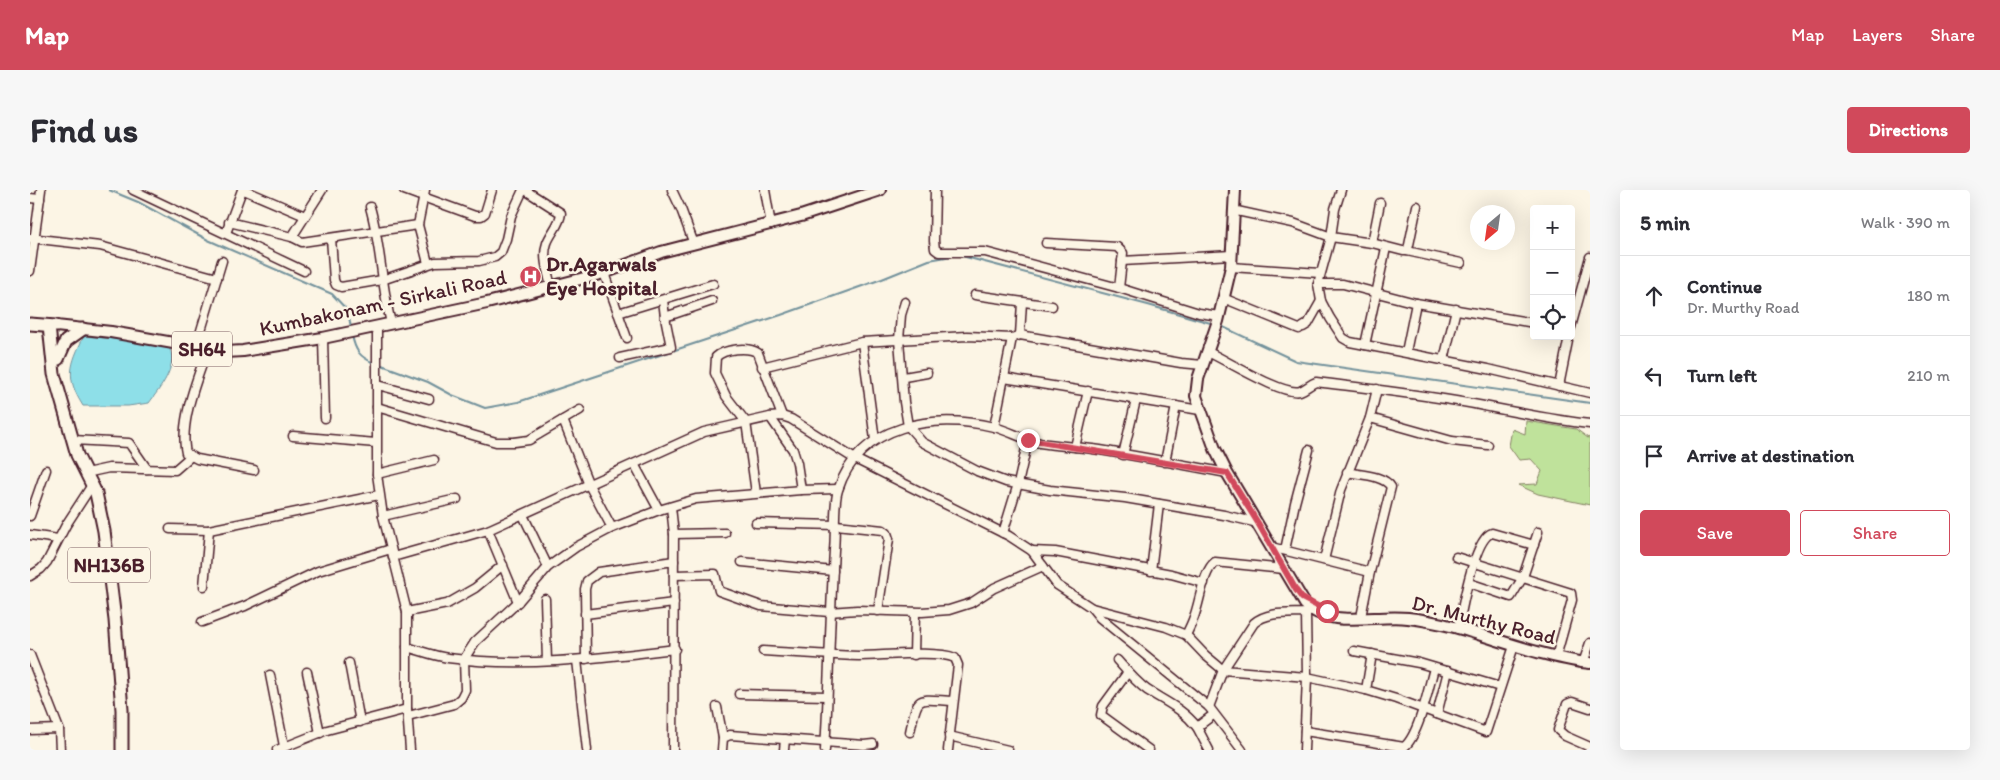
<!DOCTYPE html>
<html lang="en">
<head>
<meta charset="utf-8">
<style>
  :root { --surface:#fff; --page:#f7f7f7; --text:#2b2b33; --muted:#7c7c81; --line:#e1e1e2; --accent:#d1495b }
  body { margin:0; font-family:Itim,sans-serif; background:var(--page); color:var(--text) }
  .controls { position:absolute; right:15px; top:15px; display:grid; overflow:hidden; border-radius:5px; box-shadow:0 5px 20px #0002 }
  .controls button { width:45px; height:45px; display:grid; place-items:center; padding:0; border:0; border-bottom:1px solid var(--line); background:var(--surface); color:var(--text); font:25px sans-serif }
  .compass { position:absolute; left:1440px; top:15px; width:45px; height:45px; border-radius:50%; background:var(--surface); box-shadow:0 5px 20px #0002; rotate:209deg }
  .stop { position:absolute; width:15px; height:15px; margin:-11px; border:4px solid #d1495b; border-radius:50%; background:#fff }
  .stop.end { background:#d1495b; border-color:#fff; box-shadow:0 1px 5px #0008 }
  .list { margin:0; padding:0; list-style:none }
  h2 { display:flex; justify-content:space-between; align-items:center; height:65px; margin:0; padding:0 20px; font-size:21px }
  h2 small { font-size:16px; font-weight:400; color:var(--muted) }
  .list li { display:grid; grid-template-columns:32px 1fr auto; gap:15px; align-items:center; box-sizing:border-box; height:80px; padding:0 20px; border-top:1px solid var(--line) }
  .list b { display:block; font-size:19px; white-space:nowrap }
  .list p { margin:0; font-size:16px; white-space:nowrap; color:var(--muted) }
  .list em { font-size:16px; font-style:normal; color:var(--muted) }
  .actions { display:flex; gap:10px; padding:15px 20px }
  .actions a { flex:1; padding:11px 0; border:1px solid var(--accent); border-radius:5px; text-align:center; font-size:18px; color:var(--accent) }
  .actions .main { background:var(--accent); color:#fff }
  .icon { flex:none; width:28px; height:28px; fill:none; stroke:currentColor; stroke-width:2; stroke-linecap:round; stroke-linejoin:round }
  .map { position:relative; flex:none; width:1560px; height:560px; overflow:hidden; border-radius:5px }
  header { display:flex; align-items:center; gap:30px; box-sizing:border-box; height:70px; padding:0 25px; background:var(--accent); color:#fff }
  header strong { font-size:24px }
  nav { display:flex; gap:28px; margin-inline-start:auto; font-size:18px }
  .intro { display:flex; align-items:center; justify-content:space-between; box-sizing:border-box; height:120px; padding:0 30px }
  h1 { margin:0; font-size:35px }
  .button { padding:12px 22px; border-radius:5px; background:var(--accent); color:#fff; font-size:18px; font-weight:700 }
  main { display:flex; gap:30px; padding:0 30px }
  aside { flex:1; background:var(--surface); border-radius:5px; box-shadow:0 5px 20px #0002 }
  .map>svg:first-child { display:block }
</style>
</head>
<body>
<header>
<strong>Map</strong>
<nav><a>Map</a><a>Layers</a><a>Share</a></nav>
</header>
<div class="intro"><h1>Find us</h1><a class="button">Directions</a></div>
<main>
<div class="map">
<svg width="1560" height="560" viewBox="0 0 1560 560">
  <rect width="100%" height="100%" fill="#fcf5e5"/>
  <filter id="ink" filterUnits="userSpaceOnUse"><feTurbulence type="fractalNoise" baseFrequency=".02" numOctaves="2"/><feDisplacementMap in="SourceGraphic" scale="10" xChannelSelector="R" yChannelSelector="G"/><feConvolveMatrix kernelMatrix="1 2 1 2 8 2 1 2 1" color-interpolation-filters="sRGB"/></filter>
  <g filter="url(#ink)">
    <!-- green -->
    <polygon fill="#bfe29b" stroke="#848063" points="1496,231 1546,239 1558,248 1560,247 1560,315 1508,304 1488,295 1507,294 1512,281 1501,269 1489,270 1479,256 1482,239 1495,244"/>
    <!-- water -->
    <path fill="#8edfe8" stroke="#73929c" d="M54 146 127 153 140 159C147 178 130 198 119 213L98 216H53C35 187 40 175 54 146Z"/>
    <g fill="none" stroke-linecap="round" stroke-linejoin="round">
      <!-- stream -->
      <g stroke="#73929c" stroke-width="2">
        <polyline points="79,0 108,12 178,50 302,104 318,121 321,138"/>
        <polyline points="1191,136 1266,171 1560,213"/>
        <path d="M322 145C325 161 330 167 344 173"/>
        <polyline points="349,174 398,192 422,205 455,218 488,212 751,125 852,89 899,70 928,65 1118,115 1184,134"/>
      </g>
      <defs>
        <g id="minor">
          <polyline points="103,0 274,81"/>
          <polyline points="214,0 275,26"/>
          <polyline points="374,0 445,26 451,26 455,23 462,0"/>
          <polyline points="395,0 388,35 398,73"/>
          <path d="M495 0 531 23C530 35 521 42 517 53 512 67 518 82 521 97"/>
          <polyline points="642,0 651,19 664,54"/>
          <polyline points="735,0 741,35"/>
          <polyline points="905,0 904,51 905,59 909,62 955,62 1089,98 1169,123 1189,126"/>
          <polyline points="1311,0 1305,19 1301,47 1288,94 1291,111 1300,128 1313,148 1320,152 1458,179 1560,203"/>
          <polyline points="0,8 10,9"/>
          <path d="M340 17C351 55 351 94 361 133"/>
          <polyline points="1207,21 1263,33 1301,47 1342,53 1373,61 1377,61 1379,55 1387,16"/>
          <polyline points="199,32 262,47 272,52 388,35"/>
          <polyline points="196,43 212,0"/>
          <polyline points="262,47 292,0"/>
          <polyline points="0,48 70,56 187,88"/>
          <polyline points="301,48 304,90 306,95 311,97 352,90 405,72 449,71 465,67 471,62 476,49 481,26 493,0"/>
          <polyline points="1016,53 1087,57 1093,63 1089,98"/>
          <polyline points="1342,53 1350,13"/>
          <polyline points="1377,61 1431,73"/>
          <polyline points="1092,71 1202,65"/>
          <polyline points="1201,77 1290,83"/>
          <polyline points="0,81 11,0"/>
          <polyline points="574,83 597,148"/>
          <polyline points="1288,94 1313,94 1386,113 1504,133"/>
          <polyline points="945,105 1022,116"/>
          <polyline points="1193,108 1269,139"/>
          <polyline points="633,110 635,127 682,111"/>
          <polyline points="875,112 871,125 869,150 874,212 878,236 892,252 947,281 976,292 1020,300 1095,308 1194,325 1228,333"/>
          <polyline points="588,123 683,94"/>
          <polyline points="347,136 347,284 353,326 377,422 377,519 380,560"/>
          <polyline points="1273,137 1278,134 1291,111"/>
          <polyline points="1541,137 1560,67"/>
          <polyline points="990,145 992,112"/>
          <polyline points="293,148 295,228"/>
          <polyline points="832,152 845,250"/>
          <polyline points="1335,155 1356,58"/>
          <polyline points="166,157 192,71"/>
          <path d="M177 161C167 189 149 233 156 263L167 269 224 280"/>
          <path d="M1178 162C1196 170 1253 206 1270 201 1276 199 1280 194 1286 192 1342 199 1399 205 1454 216 1489 223 1524 230 1560 234"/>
          <polyline points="1376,162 1386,113"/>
          <polyline points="590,168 641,157 635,127"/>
          <polyline points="1414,170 1426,119"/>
          <polyline points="732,177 832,152 937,146 982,148 990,145 1151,173 1173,175"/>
          <polyline points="874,187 897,183"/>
          <polyline points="974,188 1170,220"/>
          <polyline points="348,195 399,209"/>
          <polyline points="1529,196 1539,146"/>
          <polyline points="347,217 466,252 484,252 499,250 550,220"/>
          <polyline points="740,227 763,260 767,273 771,300"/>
          <polyline points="1340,228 1422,251 1458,255"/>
          <polyline points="533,230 559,295 582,338"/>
          <polyline points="964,237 982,148"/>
          <polyline points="263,246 346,253"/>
          <polyline points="43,250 99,253 117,279"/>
          <polyline points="1045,257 1058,201"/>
          <polyline points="1093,265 1106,210"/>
          <polyline points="1135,272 1146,216"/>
          <polyline points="604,274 629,320"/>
          <path d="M1317 282C1330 285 1354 285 1361 297L1340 382 1331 427"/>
          <polyline points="56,283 79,278 145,280 161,266"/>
          <polyline points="347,284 404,270"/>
          <path d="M726 303 716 232 696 206 685 183 686 167C694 159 718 156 728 163L752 226"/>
          <polyline points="641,317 644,344 643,560"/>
          <polyline points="493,325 518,377"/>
          <polyline points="0,326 16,280"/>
          <polyline points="353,326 427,309"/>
          <polyline points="726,333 806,335 853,340 857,343 859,349 848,421"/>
          <polyline points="140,339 179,340 349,305"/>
          <polyline points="458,340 488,412"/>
          <polyline points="973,343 988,294 998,250"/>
          <polyline points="644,344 695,343"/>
          <polyline points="0,345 28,349"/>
          <polyline points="1241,357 1340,382"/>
          <polyline points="1255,360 1265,313 1279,260"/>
          <polyline points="1002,361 1025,362 1141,384 1174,393"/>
          <polyline points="363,367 458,340 674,242 740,227 752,226 761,229 825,269 979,346 1002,361 1027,395 1062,418 1070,428 1179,517 1212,560"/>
          <polyline points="1426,367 1541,403 1542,410 1526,467"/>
          <polyline points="1294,370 1311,300 1340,228 1347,199"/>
          <polyline points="712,372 803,381"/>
          <polyline points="1121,381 1129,314"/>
          <polyline points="644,385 685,384 689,401 731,416 799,422 827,420 892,422 919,420 941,413 964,398 1013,376"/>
          <polyline points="0,386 11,379 17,372 36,335 62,295"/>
          <polyline points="1439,393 1481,407 1493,387 1508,342"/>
          <polyline points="174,396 179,340"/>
          <polyline points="515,409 517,471"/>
          <polyline points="1062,418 1136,437 1156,445 1175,465 1193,480 1277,487 1336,500 1366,509 1456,542 1484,456"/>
          <polyline points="377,422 417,414 445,398 473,375"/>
          <polyline points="555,424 644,413"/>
          <polyline points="172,432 215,416 288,381 361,359"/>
          <path d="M1428 439C1432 420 1444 348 1462 343L1504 355"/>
          <path d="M1156 445C1159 439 1162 433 1164 427 1170 412 1173 381 1185 372L1254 379"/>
          <path d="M377 457C391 461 404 466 418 468 494 478 570 468 645 459"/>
          <path d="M733 461C765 463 797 465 829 466 853 466 906 460 925 468L928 475 918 560"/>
          <polyline points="1324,461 1389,473 1470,497"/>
          <polyline points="0,465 29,539 30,560"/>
          <polyline points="884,465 885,422"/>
          <polyline points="556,469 555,399 557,391 569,382 644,371"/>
          <polyline points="547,470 557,560"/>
          <path d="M1087 470C1096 480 1106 492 1117 500 1136 512 1153 519 1167 537"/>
          <polyline points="319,473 330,532"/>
          <polyline points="1553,473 1560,453"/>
          <polyline points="277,482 290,543"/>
          <polyline points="1098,482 1073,516 1071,525 1119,560"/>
          <polyline points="240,485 254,556"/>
          <polyline points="1336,500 1342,464"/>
          <polyline points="709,504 797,506"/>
          <polyline points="687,517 693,548"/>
          <path d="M1179 517 1193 480 1224 433C1238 421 1259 424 1276 423"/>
          <polyline points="1560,518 1542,512 1537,514 1528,540 1535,546 1560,557"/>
          <polyline points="1407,524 1418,481"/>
          <polyline points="378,526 424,514 431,508 435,500 434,469 445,452 488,412 518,377 546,357 582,338 629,320 666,309 771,300 808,299"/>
          <polyline points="0,540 29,539"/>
          <path d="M1275 541 1374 557C1389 546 1399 496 1404 478"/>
          <path d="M880 542C888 504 886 509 923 511"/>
          <polyline points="919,546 978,560"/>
          <polyline points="247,560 297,540 377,519"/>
          <polyline points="692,560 693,548 700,545 834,555 843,554"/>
          <polyline points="754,560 755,549"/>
          <path d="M795 560C799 493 800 427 804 360 806 343 803 315 808 300 830 233 904 223 964 237 980 241 994 250 1010 253 1030 256 1050 257 1070 260 1112 267 1155 275 1197 283"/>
          <polyline points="1179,560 1167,537 1183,525"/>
          <polyline points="1274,560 1277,487 1276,423 1279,421"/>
        </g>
        <g id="major">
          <path d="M1205 0 1201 77 1188 131 1168 189 1166 206 1185 259 1197 283 1275 414C1299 439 1346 424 1378 428 1425 433 1470 453 1515 464 1530 468 1545 472 1560 473"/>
          <polyline points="26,136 81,142 166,157 177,161 196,162 213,161 293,148 457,113 574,83 631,62 771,26 850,0"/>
        </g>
        <g id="highway">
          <polyline points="0,134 26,136"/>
          <polyline points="19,136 24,184 47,265 66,303 74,341 85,430 92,520 92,560"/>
          <polyline points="28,169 36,151 53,139"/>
        </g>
      </defs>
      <!-- minor casing -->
      <use href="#minor" stroke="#4a1f2b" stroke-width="11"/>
      <!-- major casing -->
      <use href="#major" stroke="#4a1f2b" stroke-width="14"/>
      <!-- highway casing -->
      <use href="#highway" stroke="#4a1f2b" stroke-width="15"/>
      <!-- minor -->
      <use href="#minor" stroke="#fcf5e5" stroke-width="8"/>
      <!-- major -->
      <use href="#major" stroke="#fcf5e5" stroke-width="10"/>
      <!-- highway -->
      <use href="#highway" stroke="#fcf5e5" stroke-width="11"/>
    </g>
  </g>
  <g fill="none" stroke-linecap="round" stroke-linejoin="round" filter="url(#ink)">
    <!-- route -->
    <polyline stroke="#d1495b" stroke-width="6" points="998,250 1197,283 1228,333 1266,400 1272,408 1297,421"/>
  </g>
  <!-- icons -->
  <defs>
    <symbol id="hospital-disc" viewBox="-11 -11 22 22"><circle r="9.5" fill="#d1495b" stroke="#fcf5e5"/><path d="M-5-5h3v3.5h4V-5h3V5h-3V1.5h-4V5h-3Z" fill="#fff"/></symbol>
  </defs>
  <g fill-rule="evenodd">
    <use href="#hospital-disc" x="488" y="74" width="25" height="25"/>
  </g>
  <g text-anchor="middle" stroke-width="5" stroke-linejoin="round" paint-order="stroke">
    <!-- shield labels -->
    <g fill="#fcf5e5" stroke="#7f5f63" stroke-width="1">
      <rect x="142" y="141.5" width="60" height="35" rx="4"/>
      <rect x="38" y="357.5" width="82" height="35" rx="4"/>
    </g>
    <g font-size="20" font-weight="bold" fill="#4a1f2b">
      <text x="172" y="166">SH64</text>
      <text x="79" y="382">NH136B</text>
    </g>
    <!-- poi labels -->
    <g font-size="21" font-weight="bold" fill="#4a1f2b" stroke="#fcf5e5" text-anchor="start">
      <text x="516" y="81">Dr.Agarwals<tspan x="516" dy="24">Eye Hospital</tspan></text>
    </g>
    <!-- street labels -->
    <g font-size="21" fill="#4a1f2b" stroke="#fcf5e5">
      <text transform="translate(353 113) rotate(-12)" y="7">Kumbakonam - Sirkali Road</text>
      <text transform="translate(1454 430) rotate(14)" y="7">Dr. Murthy Road</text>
    </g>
  </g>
</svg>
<div class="controls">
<button>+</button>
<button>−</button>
<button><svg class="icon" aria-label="locate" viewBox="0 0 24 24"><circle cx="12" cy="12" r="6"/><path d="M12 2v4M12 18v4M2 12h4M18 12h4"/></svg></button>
</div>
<svg class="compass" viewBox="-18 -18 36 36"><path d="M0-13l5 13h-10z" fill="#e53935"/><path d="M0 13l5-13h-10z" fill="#7c7c81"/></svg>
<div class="stop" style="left:1297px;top:421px"></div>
<div class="stop end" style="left:998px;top:250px"></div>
</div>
<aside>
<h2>5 min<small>Walk · 390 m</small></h2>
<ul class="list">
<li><svg class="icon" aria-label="ahead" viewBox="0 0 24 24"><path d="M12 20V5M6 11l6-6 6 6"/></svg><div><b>Continue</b><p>Dr. Murthy Road</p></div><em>180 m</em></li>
<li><svg class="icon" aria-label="left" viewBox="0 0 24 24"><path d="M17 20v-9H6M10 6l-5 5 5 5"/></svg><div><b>Turn left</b></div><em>210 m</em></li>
<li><svg class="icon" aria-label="arrive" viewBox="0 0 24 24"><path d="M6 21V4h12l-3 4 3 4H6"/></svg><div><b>Arrive at destination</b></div></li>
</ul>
<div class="actions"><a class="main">Save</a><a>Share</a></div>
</aside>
</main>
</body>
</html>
